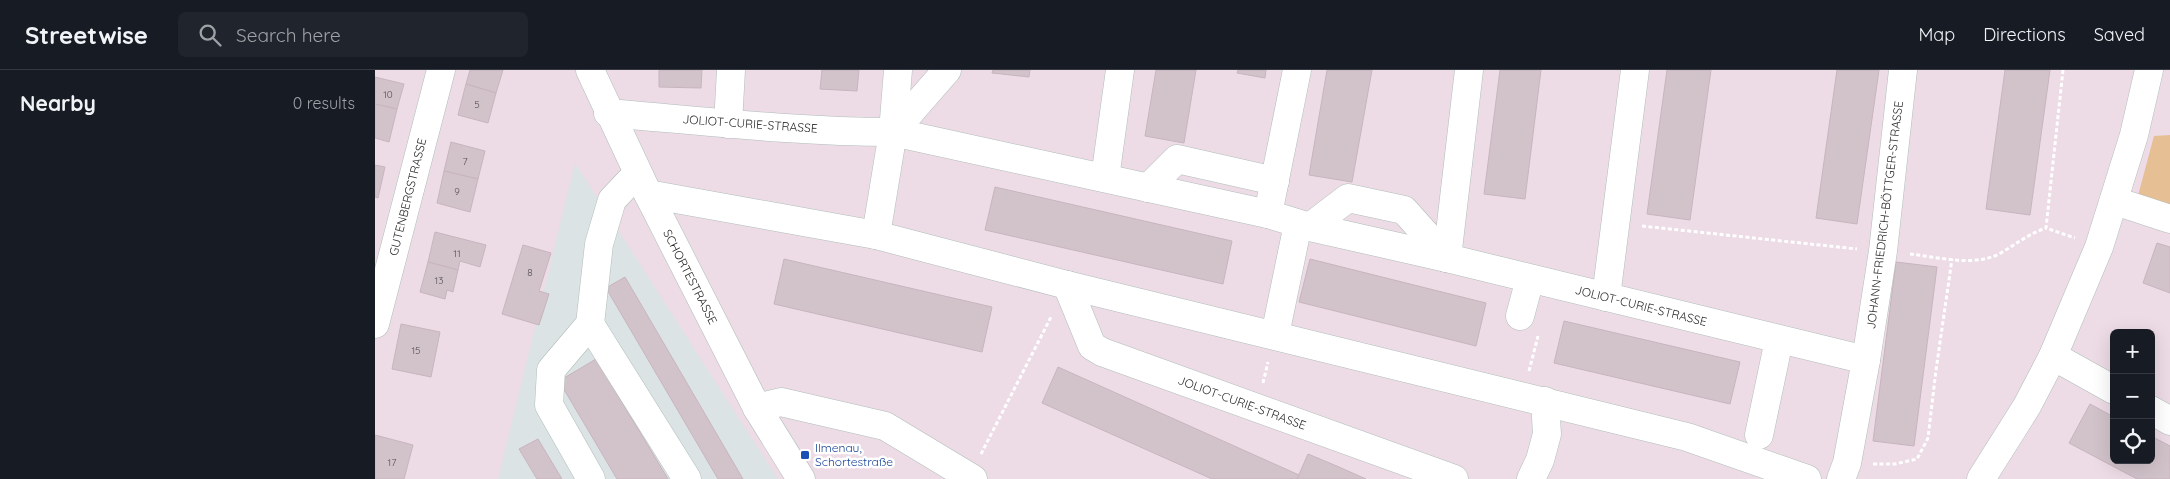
<!DOCTYPE html>
<html lang="en">
<head>
<meta charset="utf-8">
<style>
  :root { --surface:#171b24; --page:#20242c; --text:#f1f3f6; --muted:#9ea1a6; --line:#363941 }
  body { margin:0; font-family:Quicksand,sans-serif; background:var(--page); color:var(--text) }
  .controls { position:absolute; right:15px; bottom:15px; display:grid; overflow:hidden; border-radius:8px; box-shadow:0 5px 20px #0002 }
  .controls button { width:45px; height:45px; display:grid; place-items:center; padding:0; border:0; border-bottom:1px solid var(--line); background:var(--surface); color:var(--text); font:25px sans-serif }
  .list { margin:0; padding:0; list-style:none }
  h2 { display:flex; justify-content:space-between; align-items:center; height:65px; margin:0; padding:0 20px; font-size:21px }
  h2 small { font-size:16px; font-weight:400; color:var(--muted) }
  .icon { flex:none; width:28px; height:28px; fill:none; stroke:currentColor; stroke-width:2; stroke-linecap:round; stroke-linejoin:round }
  .map { position:relative; flex:none; width:1795px; height:409px; overflow:hidden }
  header { display:flex; align-items:center; gap:30px; box-sizing:border-box; height:70px; padding:0 25px; background:var(--surface); border-bottom:1px solid var(--line) }
  header strong { font-size:24px }
  nav { display:flex; gap:28px; margin-inline-start:auto; font-size:18px }
  .search { width:350px; height:45px; background:var(--page); display:flex; align-items:center; gap:12px; box-sizing:border-box; padding:0 18px; border-radius:8px; color:var(--muted); font-size:19px }
  main { display:flex }
  aside { flex:1; background:var(--surface) }
  .map>svg:first-child { display:block }
</style>
</head>
<body>
<header>
<strong>Streetwise</strong>
<div class="search"><svg class="icon" aria-label="search" viewBox="0 0 24 24"><circle cx="10" cy="10" r="6"/><path d="M15 15l6 6"/></svg>Search here</div>
<nav><a>Map</a><a>Directions</a><a>Saved</a></nav>
</header>
<main>
<aside>
<h2>Nearby<small>0 results</small></h2>
<ul class="list">
</ul>
</aside>
<div class="map">
<svg width="1795" height="409" viewBox="0 0 1795 409">
  <rect width="100%" height="100%" fill="#eddbe5"/>
  <!-- industrial -->
  <polygon fill="#dce3e4" points="200,93 403,409 123,409"/>
  <!-- green -->
  <polygon fill="#e6bf94" points="1795,65 1795,145 1761,133 1779,66"/>
  <!-- building -->
  <g fill="#d2c3ca" stroke="#c8b4be">
    <polygon points="95,0 128,0 121,23 91,14"/>
    <polygon points="284,0 327,0 326,18 284,17"/>
    <polygon points="447,0 484,0 482,21 445,19"/>
    <polygon points="618,0 655,0 654,7 617,3"/>
    <polygon points="781,0 821,0 809,73 770,66"/>
    <polygon points="863,0 891,0 890,8 862,3"/>
    <polygon points="952,0 997,0 977,112 934,105"/>
    <polygon points="1125,0 1166,0 1150,129 1109,124"/>
    <polygon points="1292,0 1336,0 1315,150 1272,144"/>
    <polygon points="1462,0 1504,0 1482,154 1441,148"/>
    <polygon points="1630,0 1675,0 1655,145 1611,139"/>
    <polygon points="0,7 29,14 22,39 0,34"/>
    <polygon points="91,14 121,23 113,53 83,45"/>
    <polygon points="0,34 22,39 14,72 0,68"/>
    <polygon points="76,72 110,81 103,109 69,101"/>
    <polygon points="0,95 10,97 3,128 0,127"/>
    <polygon points="69,101 103,109 95,142 62,133"/>
    <polygon points="620,117 857,171 848,214 610,160"/>
    <polygon points="60,162 111,175 105,197 85,191 83,200 53,192"/>
    <polygon points="1782,173 1795,177 1795,223 1768,213"/>
    <polygon points="148,175 176,183 164,221 174,224 164,255 127,244"/>
    <polygon points="409,189 617,237 607,282 399,234"/>
    <polygon points="935,189 1111,233 1101,276 924,232"/>
    <polygon points="53,192 83,200 78,222 72,220 70,229 45,222"/>
    <polygon points="1521,192 1562,197 1539,376 1498,371"/>
    <polygon points="250,207 368,409 343,409 231,218"/>
    <polygon points="1189,251 1365,292 1355,334 1179,293"/>
    <polygon points="26,254 65,262 56,307 17,299"/>
    <polygon points="221,289 293,409 242,409 184,311"/>
    <polygon points="683,297 924,405 922,409 837,409 667,333"/>
    <polygon points="1715,334 1739,347 1739,390 1776,390 1776,366 1795,376 1795,409 1762,409 1694,373"/>
    <polygon points="0,365 38,375 29,409 0,409"/>
    <polygon points="163,369 187,409 162,409 144,379"/>
    <polygon points="933,384 964,397 991,409 922,409"/>
  </g>
  <g fill="none" stroke-linecap="round" stroke-linejoin="round">
    <defs>
      <g id="minor">
        <polyline points="215,0 273,124 382,338 426,409"/>
        <path d="M233 43C328 51 423 62 518 62L893 144 935 157 1072 188 1491 290 1472 393 1466 409"/>
        <polyline points="353,54 356,0"/>
        <polyline points="518,62 572,0"/>
        <polyline points="730,108 745,0"/>
        <polyline points="773,118 802,89 900,111"/>
        <polyline points="273,124 501,165 692,215 1312,367 1432,409"/>
        <polyline points="1740,131 1795,149"/>
        <polyline points="893,144 922,0"/>
        <polyline points="935,157 973,128 1029,140 1072,188"/>
        <polyline points="501,165 518,62 523,0"/>
        <polyline points="1072,188 1094,0"/>
        <polyline points="692,215 717,276 727,282 1079,409"/>
        <polyline points="1231,227 1260,0"/>
        <polyline points="1145,246 1155,209"/>
        <polyline points="0,254 66,0"/>
        <polyline points="215,254 312,409"/>
        <polyline points="900,265 923,154"/>
        <polyline points="1678,286 1739,320"/>
        <polyline points="1491,290 1508,181 1528,0"/>
        <polyline points="382,338 406,332 510,356 598,409"/>
        <polyline points="1776,340 1795,351"/>
        <polyline points="1384,365 1404,270"/>
        <polyline points="216,409 174,335 176,300 215,254 224,174 237,130 254,112 265,108"/>
        <polyline points="1156,409 1165,390 1172,364 1170,331"/>
        <polyline points="1606,409 1652,336 1678,286 1724,177 1759,65 1774,0"/>
      </g>
    </defs>
    <!-- minor casing -->
    <use href="#minor" stroke="#afbeb9" stroke-width="29"/>
    <!-- path -->
    <g stroke="#fff" stroke-width="3" stroke-dasharray="4 2.5" stroke-linecap="butt">
      <polyline points="1688,0 1671,158 1700,168"/>
      <polyline points="1267,156 1482,179"/>
      <path d="M1535 184C1563 187 1598 197 1624 184 1640 175 1653 164 1671 158"/>
      <polyline points="1154,301 1163,266"/>
      <polyline points="888,313 893,292"/>
      <polyline points="606,384 676,247"/>
      <polyline points="1498,394 1520,394 1542,389 1553,368 1561,300 1577,189"/>
    </g>
    <!-- minor -->
    <use href="#minor" stroke="#fff" stroke-width="28"/>
  </g>
  <!-- markers -->
  <rect fill="#1a4fb4" stroke="#fff" stroke-width="2" x="425" y="380" width="10" height="10" rx="2.5"/>
  <g text-anchor="middle" stroke-width="5" stroke-linejoin="round" paint-order="stroke">
    <!-- number labels -->
    <g font-size="10" fill="#545052">
      <text x="13" y="28">10</text>
      <text x="102" y="38">5</text>
      <text x="90" y="95">7</text>
      <text x="82" y="125">9</text>
      <text x="82" y="187">11</text>
      <text x="155" y="206">8</text>
      <text x="64" y="214">13</text>
      <text x="41" y="284">15</text>
      <text x="17" y="396">17</text>
    </g>
    <!-- street labels -->
    <g font-size="12" fill="#2a2a2a" stroke="#fff">
      <text transform="translate(375 54) rotate(4)" y="4">JOLIOT-CURIE-STRASSE</text>
      <text transform="translate(33 127) rotate(-76)" y="4">GUTENBERGSTRASSE</text>
      <text transform="translate(1510 145) rotate(-83)" y="4">JOHANN-FRIEDRICH-BÖTTGER-STRASSE</text>
      <text transform="translate(315 207) rotate(63)" y="4">SCHORTESTRASSE</text>
      <text transform="translate(1266 236) rotate(14)" y="4">JOLIOT-CURIE-STRASSE</text>
      <text transform="translate(867 333) rotate(20)" y="4">JOLIOT-CURIE-STRASSE</text>
    </g>
    <!-- transit labels -->
    <g font-size="12" fill="#164399" stroke="#fff" text-anchor="start">
      <text x="440" y="382">Ilmenau,<tspan x="440" dy="14">Schortestraße</tspan></text>
    </g>
  </g>
</svg>
<div class="controls">
<button>+</button>
<button>−</button>
<button><svg class="icon" aria-label="locate" viewBox="0 0 24 24"><circle cx="12" cy="12" r="6"/><path d="M12 2v4M12 18v4M2 12h4M18 12h4"/></svg></button>
</div>
</div>
</main>
</body>
</html>
